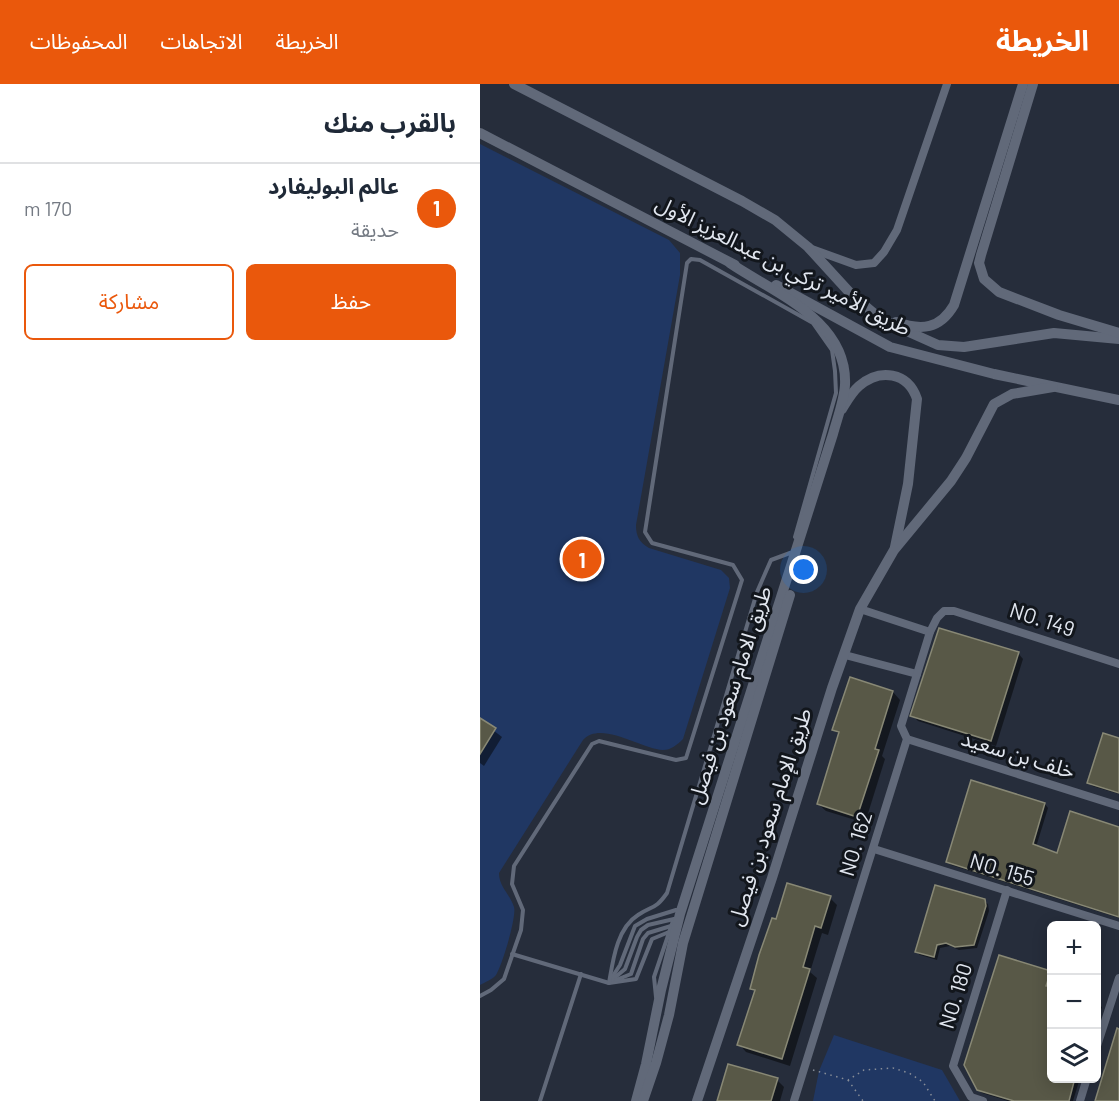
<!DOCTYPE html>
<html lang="ar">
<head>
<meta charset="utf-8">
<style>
  :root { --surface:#fff; --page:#f6f6f7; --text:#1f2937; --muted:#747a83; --line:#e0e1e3; --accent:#ea580c }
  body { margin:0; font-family:Barlow,"Noto Sans Arabic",sans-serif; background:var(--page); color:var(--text); direction:rtl }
  .controls { position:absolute; right:18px; bottom:18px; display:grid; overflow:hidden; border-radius:9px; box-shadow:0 3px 15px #0003 }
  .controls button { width:54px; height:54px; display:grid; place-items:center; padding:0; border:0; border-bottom:2px solid var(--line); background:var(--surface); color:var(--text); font:30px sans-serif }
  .you { position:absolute; left:324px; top:486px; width:21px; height:21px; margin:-15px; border:4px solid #fff; border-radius:50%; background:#1a73e8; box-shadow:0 0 0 9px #1a73e833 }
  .badge { display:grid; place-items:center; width:39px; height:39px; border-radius:50%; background:var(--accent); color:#fff; font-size:20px; font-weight:700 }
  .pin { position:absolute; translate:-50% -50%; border:3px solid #fff; box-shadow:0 2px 6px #0006 }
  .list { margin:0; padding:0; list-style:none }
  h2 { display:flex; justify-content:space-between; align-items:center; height:78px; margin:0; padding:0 24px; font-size:26px }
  h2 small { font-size:20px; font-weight:400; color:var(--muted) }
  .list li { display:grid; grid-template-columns:39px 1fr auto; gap:18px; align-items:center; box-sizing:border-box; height:84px; padding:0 24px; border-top:2px solid var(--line) }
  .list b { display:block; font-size:22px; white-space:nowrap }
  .list p { margin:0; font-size:20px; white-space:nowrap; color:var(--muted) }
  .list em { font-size:20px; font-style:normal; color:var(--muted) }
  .actions { display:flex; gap:12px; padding:18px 24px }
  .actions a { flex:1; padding:14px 0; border:2px solid var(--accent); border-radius:9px; text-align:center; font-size:21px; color:var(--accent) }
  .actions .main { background:var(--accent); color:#fff }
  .icon { flex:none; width:33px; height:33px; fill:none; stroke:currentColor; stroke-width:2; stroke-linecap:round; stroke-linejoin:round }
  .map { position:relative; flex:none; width:639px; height:1017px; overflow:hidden; direction:ltr }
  header { display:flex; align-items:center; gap:36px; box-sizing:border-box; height:84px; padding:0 30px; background:var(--accent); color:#fff }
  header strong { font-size:28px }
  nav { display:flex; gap:33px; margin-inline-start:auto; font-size:21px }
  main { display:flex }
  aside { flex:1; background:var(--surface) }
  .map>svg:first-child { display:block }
</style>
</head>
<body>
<header>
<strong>الخريطة</strong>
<nav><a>الخريطة</a><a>الاتجاهات</a><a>المحفوظات</a></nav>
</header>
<main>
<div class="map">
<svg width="639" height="1017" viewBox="0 0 639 1017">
  <rect width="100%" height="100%" fill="#262d3b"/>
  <!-- green -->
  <g fill="#203763">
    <path d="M0 60 189 156 200 169V191L156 441C156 452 159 458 169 464L241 486 249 494 250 504 203 655C197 661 191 666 183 666 161 665 121 636 103 656L19 789C19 803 30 810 34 823 37 832 22 882 16 891 12 896 5 898 0 901Z"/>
    <polygon points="354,951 462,986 480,1017 333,1017 339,987"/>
  </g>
  <!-- shadow -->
  <g fill="#0007">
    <polygon points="538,569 543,575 516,662 438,637 432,631"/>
    <polygon points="413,608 420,616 402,672 405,675 385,739 346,727 338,720 360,651 354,646"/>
    <polygon points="0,636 22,653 4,682 0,679"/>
    <polygon points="639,656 639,710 612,702 609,698"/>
    <polygon points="565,720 568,724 556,763 578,771 639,744 639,834 471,781 468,777"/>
    <polygon points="350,814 357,821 348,851 342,849 330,888 337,894 310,982 266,968 259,960 276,908 272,904 297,837"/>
    <polygon points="504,817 508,820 509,827 497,864 479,866 470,862 460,864 457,876 440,871 437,868"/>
    <polygon points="570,888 572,889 569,904 572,994 600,994 593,1017 528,1017 502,1009 498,1005"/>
    <polygon points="616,919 622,923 616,940"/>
    <polygon points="297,996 304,1003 300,1017 238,1017"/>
  </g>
  <!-- building -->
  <g fill="#585847" stroke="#888875" stroke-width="1.5">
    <polygon points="459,544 539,568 511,657 430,632"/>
    <polygon points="370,593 413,607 395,665 399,666 377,733 337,720 359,648 352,646"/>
    <polygon points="0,634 16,644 0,670"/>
    <polygon points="623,649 639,654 639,709 607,699"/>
    <polygon points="491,696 565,719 553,760 577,769 590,727 639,743 639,833 466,778"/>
    <polygon points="307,799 351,812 341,844 335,842 323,883 330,885 302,975 257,961 275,906 270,905 279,871 292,834 296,835"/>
    <polygon points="455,801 505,815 506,822 494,861 475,863 466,859 457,861 454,873 435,868"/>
    <polygon points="519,871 571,887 566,902 572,903 572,994 595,994 589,1017 534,1017 497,1006 484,981"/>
    <polygon points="637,944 639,945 639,1017 615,1017"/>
    <polygon points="248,980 298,994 291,1017 237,1017"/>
  </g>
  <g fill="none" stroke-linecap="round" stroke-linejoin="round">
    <!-- path -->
    <g stroke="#878d98" stroke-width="1.5" stroke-dasharray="1.5 4.5" stroke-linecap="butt">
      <polyline points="333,986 368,996 384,986 413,984 429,989 443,998 455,1017"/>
      <polyline points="368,996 383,1017"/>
    </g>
    <!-- lane -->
    <g stroke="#616979" stroke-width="4">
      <polyline points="32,870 129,899 156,895 172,855 189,848"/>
      <polyline points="131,895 140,881 155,842 167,835 196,826"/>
      <polyline points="132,896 145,885 157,853 161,846 168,841 194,835"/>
      <polyline points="136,896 151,890 163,855 168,849 191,842"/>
      <path d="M129 899C133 876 137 844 158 831 173 821 175 826 187 809L277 508 291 476 310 469"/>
      <polyline points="0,912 11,906 24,895 41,846 43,826 32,800 34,782 112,660 119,657 196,676 206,674 262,496 253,481 172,459 165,448 207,179 211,175 220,176 333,239 352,266 355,287 356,309 315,453"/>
      <polyline points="176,913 174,893 193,837"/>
      <polyline points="60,1017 101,890"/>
    </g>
    <!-- street -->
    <g stroke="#616979" stroke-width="8">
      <polyline points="329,164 376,181 394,179 404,168 417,146 467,0"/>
      <polyline points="380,525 450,548"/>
      <polyline points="365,571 437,590"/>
      <polyline points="427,655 639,722"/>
      <polyline points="394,765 639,842"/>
      <polyline points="616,965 639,894"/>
      <polyline points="314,1017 427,655 421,642 450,548 457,534 464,527 474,527 639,580"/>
      <polyline points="503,1017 491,1013 473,982 527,806"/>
      <polyline points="600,1017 607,994"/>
    </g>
    <!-- secondary -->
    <g stroke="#616979" stroke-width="10">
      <polyline points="34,0 262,117 295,136 328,163 371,210 396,231 411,240 458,261 484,263 574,249 639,255"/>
      <polyline points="553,0 501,171 499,179 504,195 519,208 579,231 639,249"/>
      <polyline points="0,49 255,181"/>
      <polyline points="296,201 410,263 514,290 639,316"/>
      <path d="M416 238C442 247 460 245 474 221L543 0"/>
      <path d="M362 325C367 317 372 308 379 302 400 284 428 288 437 315L428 400 415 463"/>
      <path d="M156 1017 166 980 181 906 200 830 353 350C357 335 364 317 365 301 368 236 294 209 250 179"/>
      <polyline points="163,1017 176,979 189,931 203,859 310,511"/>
      <polyline points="217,1017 292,794 352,604 380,525 414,466 471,397 486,374 514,320 532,310 573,303"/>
    </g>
  </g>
  <g text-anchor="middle" stroke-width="6" stroke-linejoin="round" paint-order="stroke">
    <!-- street labels -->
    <g font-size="21" fill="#e2e7f0" stroke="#12161c">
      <text transform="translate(303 182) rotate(27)" y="7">طريق الأمير تركي بن عبدالعزيز الأول</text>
      <text transform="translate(562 536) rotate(18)" y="7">NO. 149</text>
      <text transform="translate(250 611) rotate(-72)" y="7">طريق الامام سعود بن فيصل</text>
      <text transform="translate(538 671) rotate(17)" y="7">خلف بن سعيد</text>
      <text transform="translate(290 733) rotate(-72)" y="7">طريق الإمام سعود بن فيصل</text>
      <text transform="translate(376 760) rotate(-73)" y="7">NO. 162</text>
      <text transform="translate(522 786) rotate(17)" y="7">NO. 155</text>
      <text transform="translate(476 912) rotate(-73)" y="7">NO. 180</text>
    </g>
  </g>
</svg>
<div class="controls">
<button>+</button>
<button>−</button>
<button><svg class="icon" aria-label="layers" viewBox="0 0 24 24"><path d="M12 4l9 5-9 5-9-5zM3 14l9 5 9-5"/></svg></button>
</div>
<div class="you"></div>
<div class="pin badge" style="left:102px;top:475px">1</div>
</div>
<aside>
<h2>بالقرب منك<small></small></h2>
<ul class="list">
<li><span class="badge">1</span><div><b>عالم البوليفارد</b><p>حديقة</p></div><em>170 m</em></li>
</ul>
<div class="actions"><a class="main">حفظ</a><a>مشاركة</a></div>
</aside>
</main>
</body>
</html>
